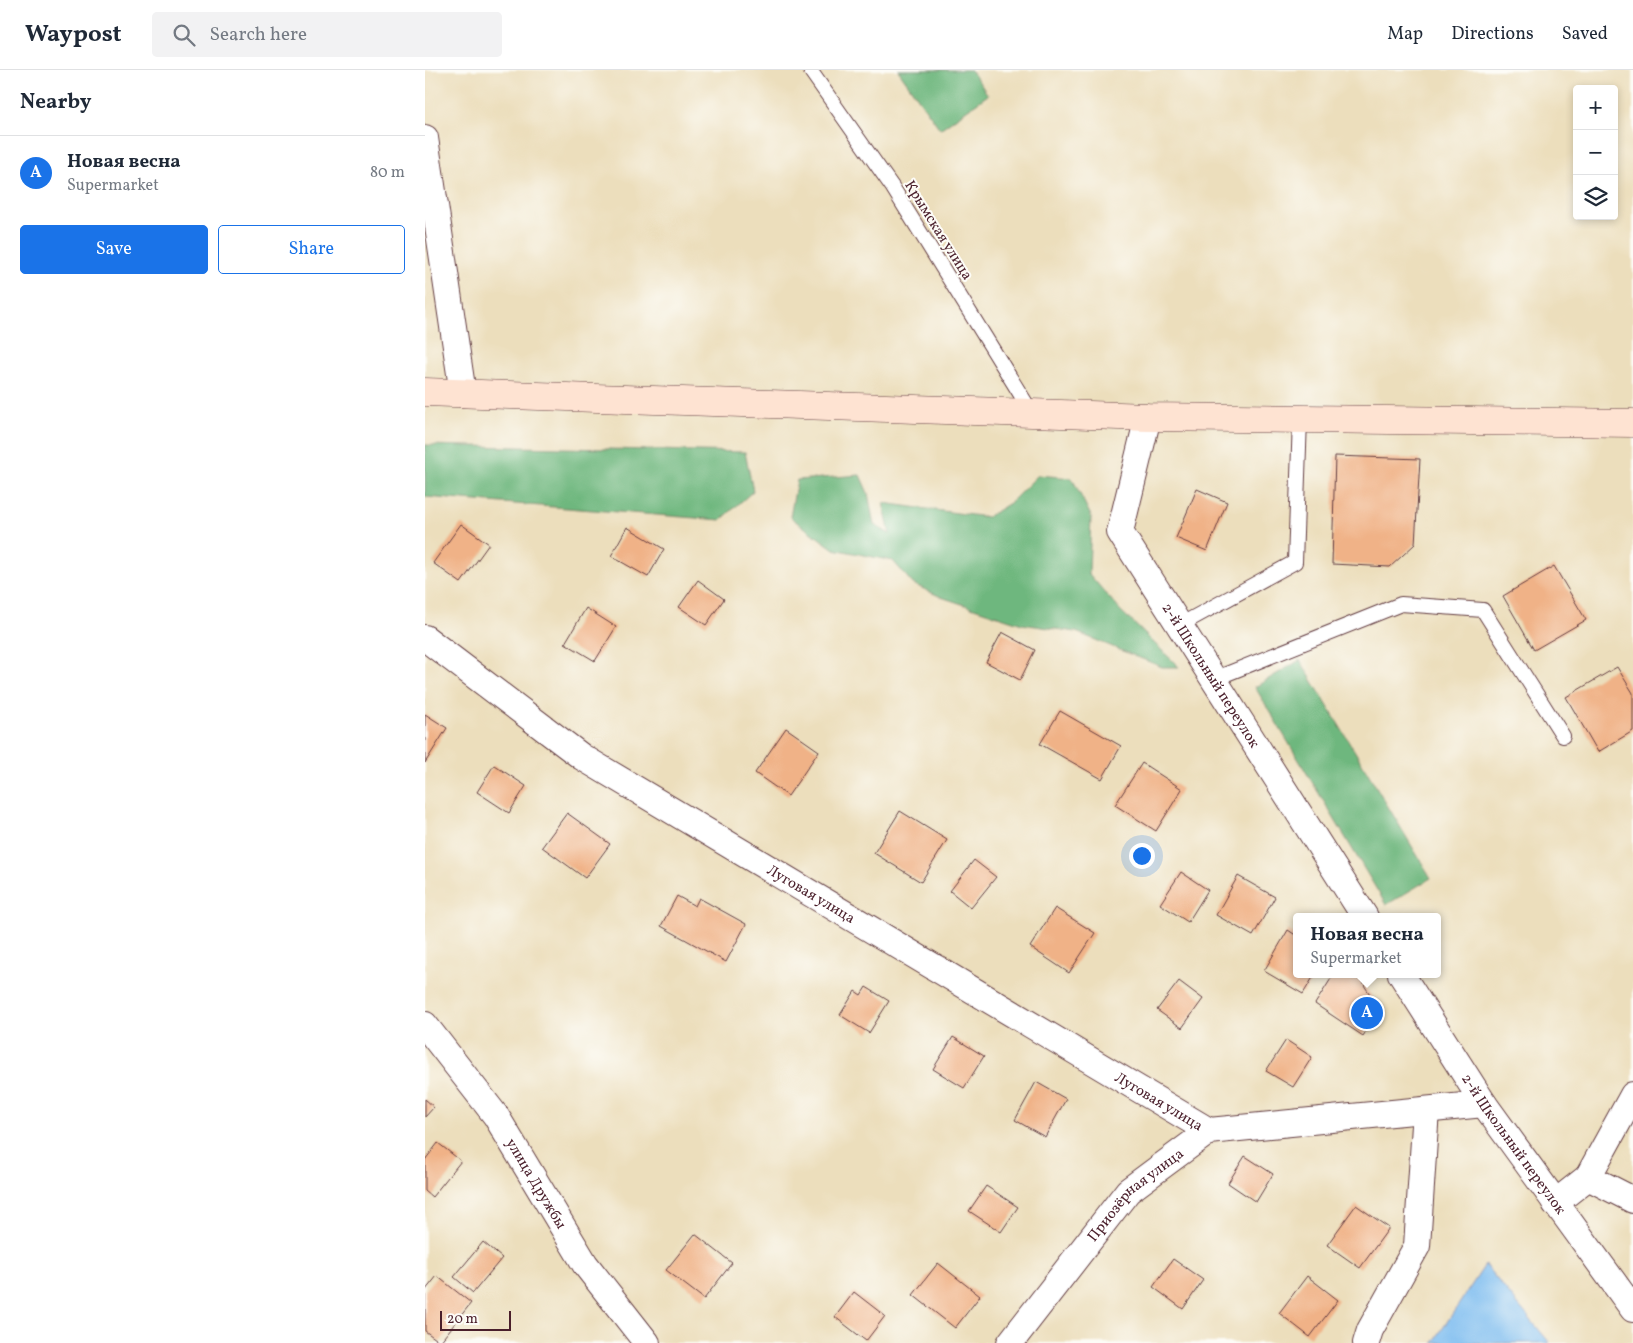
<!DOCTYPE html>
<html lang="en">
<head>
<meta charset="utf-8">
<style>
  :root { --surface:#fff; --page:#f2f2f3; --text:#1f2937; --muted:#747a83; --line:#e0e1e3; --accent:#1a73e8 }
  body { margin:0; font-family:Vollkorn,serif; background:var(--page); color:var(--text) }
  .controls { position:absolute; right:15px; top:15px; display:grid; overflow:hidden; border-radius:5px; box-shadow:0 2px 8px #0003 }
  .controls button { width:45px; height:45px; display:grid; place-items:center; padding:0; border:0; border-bottom:1px solid var(--line); background:var(--surface); color:var(--text); font:25px sans-serif }
  .scale { position:absolute; left:15px; bottom:12px; width:71px; box-sizing:border-box; padding-left:5px; border:2px solid #4a1f2b; border-top:0; font-size:14px; line-height:18px; white-space:nowrap; color:#4a1f2b; -webkit-text-stroke:4px #fdfcf7; paint-order:stroke }
  .you { position:absolute; left:716px; top:785px; width:18px; height:18px; margin:-12px; border:4px solid #fff; border-radius:50%; background:#1a73e8; box-shadow:0 0 0 8px #1a73e833 }
  .badge { display:grid; place-items:center; width:32px; height:32px; border-radius:50%; background:var(--accent); color:#fff; font-size:16px; font-weight:700 }
  .pin { position:absolute; translate:-50% -50%; border:2px solid #fff; box-shadow:0 1px 5px #0006 }
  .popup { position:absolute; left:868px; top:843px; width:148px; height:65px; box-sizing:border-box; display:grid; place-content:center; border-radius:5px; background:var(--surface); filter:drop-shadow(0 1px 4px #0005); font-size:16px; white-space:nowrap; color:var(--muted) }
  .popup b { font-size:19px; color:var(--text) }
  .popup::after { content:''; position:absolute; left:50%; top:100%; margin-left:-10px; border:10px solid transparent; border-top-color:var(--surface) }
  .list { margin:0; padding:0; list-style:none }
  h2 { display:flex; justify-content:space-between; align-items:center; height:65px; margin:0; padding:0 20px; font-size:21px }
  h2 small { font-size:16px; font-weight:400; color:var(--muted) }
  .list li { display:grid; grid-template-columns:32px 1fr auto; gap:15px; align-items:center; box-sizing:border-box; height:75px; padding:0 20px; border-top:1px solid var(--line) }
  .list b { display:block; font-size:19px; white-space:nowrap }
  .list p { margin:0; font-size:16px; white-space:nowrap; color:var(--muted) }
  .list em { font-size:16px; font-style:normal; color:var(--muted) }
  .actions { display:flex; gap:10px; padding:15px 20px }
  .actions a { flex:1; padding:11px 0; border:1px solid var(--accent); border-radius:5px; text-align:center; font-size:18px; color:var(--accent) }
  .actions .main { background:var(--accent); color:#fff }
  .icon { flex:none; width:28px; height:28px; fill:none; stroke:currentColor; stroke-width:2; stroke-linecap:round; stroke-linejoin:round }
  .map { position:relative; flex:none; width:1208px; height:1273px; overflow:hidden }
  header { display:flex; align-items:center; gap:30px; box-sizing:border-box; height:70px; padding:0 25px; background:var(--surface); border-bottom:1px solid var(--line) }
  header strong { font-size:24px }
  nav { display:flex; gap:28px; margin-inline-start:auto; font-size:18px }
  .search { width:350px; height:45px; background:var(--page); display:flex; align-items:center; gap:12px; box-sizing:border-box; padding:0 18px; border-radius:5px; color:var(--muted); font-size:19px }
  main { display:flex }
  aside { flex:1; background:var(--surface) }
  .map>svg:first-child { display:block }
</style>
</head>
<body>
<header>
<strong>Waypost</strong>
<div class="search"><svg class="icon" aria-label="search" viewBox="0 0 24 24"><circle cx="10" cy="10" r="6"/><path d="M15 15l6 6"/></svg>Search here</div>
<nav><a>Map</a><a>Directions</a><a>Saved</a></nav>
</header>
<main>
<aside>
<h2>Nearby<small></small></h2>
<ul class="list">
<li><span class="badge">A</span><div><b>Новая весна</b><p>Supermarket</p></div><em>80 m</em></li>
</ul>
<div class="actions"><a class="main">Save</a><a>Share</a></div>
</aside>
<div class="map">
<svg width="1208" height="1273" viewBox="0 0 1208 1273">
  <rect width="100%" height="100%" fill="#fdfcf7"/>
  <filter id="ink" filterUnits="userSpaceOnUse"><feTurbulence type="fractalNoise" baseFrequency=".02" numOctaves="2"/><feDisplacementMap in="SourceGraphic" scale="10" xChannelSelector="R" yChannelSelector="G"/><feConvolveMatrix kernelMatrix="1 2 1 2 8 2 1 2 1" color-interpolation-filters="sRGB"/></filter>
  <filter id="wash" filterUnits="userSpaceOnUse"><feTurbulence type="fractalNoise" baseFrequency=".0096" numOctaves="4" result="noise"/><feDisplacementMap in="SourceGraphic" scale="20" xChannelSelector="R" yChannelSelector="G"/><feGaussianBlur stdDeviation="1.12" result="paint"/><feColorMatrix in="noise" values="0 0 0 0 0 0 0 0 0 0 0 0 0 0 0 0 0 1.4 0 .05"/><feComposite in="paint" operator="in"/></filter>
  <g filter="url(#wash)">
    <rect width="100%" height="100%" fill="#ecdebc"/>
    <!-- forest -->
    <g fill="#6eb77e" stroke="#5c6b54">
      <polygon points="473,0 546,0 563,25 515,59"/>
      <polygon points="0,375 320,382 328,421 296,450 0,427"/>
      <polygon points="435,405 443,423 449,455 465,464 458,433 562,447 585,433 613,405 647,408 666,446 664,504 695,540 754,597 737,597 651,562 597,554 516,527 488,514 468,491 409,479 365,447 372,410"/>
      <polygon points="875,590 1006,808 961,835 830,617"/>
    </g>
    <!-- water -->
    <polygon fill="#7bbcf0" stroke="#626e8e" points="1060,1195 1125,1273 1008,1273"/>
    <g id="blocks">
      <!-- building -->
      <g fill="#f0b287">
        <polygon points="910,386 995,389 990,474 965,497 907,494"/>
        <polygon points="772,419 802,432 782,481 751,468"/>
        <polygon points="36,454 64,474 36,513 8,493"/>
        <polygon points="202,457 239,479 223,507 186,486"/>
        <polygon points="1129,496 1161,550 1109,580 1078,526"/>
        <polygon points="273,510 299,529 281,555 254,537"/>
        <polygon points="161,538 191,557 170,591 140,573"/>
        <polygon points="577,562 610,580 595,610 561,592"/>
        <polygon points="1192,597 1208,623 1208,661 1173,682 1141,627"/>
        <polygon points="635,641 696,676 677,709 615,674"/>
        <polygon points="0,644 22,658 0,693"/>
        <polygon points="361,658 394,681 363,726 330,703"/>
        <polygon points="717,693 757,719 731,761 690,735"/>
        <polygon points="69,695 101,716 84,743 52,722"/>
        <polygon points="475,741 522,770 496,812 449,783"/>
        <polygon points="142,743 185,774 160,808 117,777"/>
        <polygon points="549,790 571,807 546,838 525,821"/>
        <polygon points="756,802 783,820 763,852 735,834"/>
        <polygon points="813,806 850,827 828,866 791,845"/>
        <polygon points="252,826 270,836 274,828 321,854 301,892 236,856"/>
        <polygon points="630,838 670,863 644,903 605,877"/>
        <polygon points="863,860 872,866 872,904 890,904 878,924 839,901"/>
        <polygon points="909,904 932,904 955,940 938,966 890,934"/>
        <polygon points="754,911 778,929 757,958 732,940"/>
        <polygon points="441,917 464,931 444,963 415,945 430,921 436,925"/>
        <polygon points="528,967 559,986 539,1018 508,999"/>
        <polygon points="861,970 887,987 868,1017 841,1001"/>
        <polygon points="611,1012 641,1029 620,1067 590,1050"/>
        <polygon points="0,1029 9,1037 0,1047"/>
        <polygon points="13,1073 36,1091 7,1127 0,1121 0,1090"/>
        <polygon points="820,1086 848,1104 831,1132 803,1113"/>
        <polygon points="561,1116 593,1137 576,1162 544,1141"/>
        <polygon points="931,1135 964,1158 935,1198 902,1175"/>
        <polygon points="270,1164 307,1193 279,1229 241,1200"/>
        <polygon points="58,1172 77,1188 48,1223 29,1207"/>
        <polygon points="748,1189 778,1210 758,1239 728,1217"/>
        <polygon points="513,1193 555,1226 530,1258 488,1225"/>
        <polygon points="12,1206 46,1233 15,1272 0,1261 0,1221"/>
        <polygon points="882,1206 913,1230 885,1267 854,1243"/>
        <polygon points="429,1222 460,1246 441,1271 410,1247"/>
      </g>
    </g>
  </g>
  <g filter="url(#ink)">
    <use href="#blocks" fill-opacity="0" stroke="#623c41" stroke-width="1"/>
    <g fill="none" stroke-linecap="round" stroke-linejoin="round">
      <defs>
        <g id="lane">
          <polyline points="385,0 468,118 607,343"/>
          <polyline points="755,555 870,492 875,349"/>
          <polyline points="789,609 976,534 1058,540 1138,666"/>
        </g>
        <g id="street">
          <polyline points="0,68 38,324"/>
          <path id="s1" d="M723 347 695 462 940 847"/>
          <path id="s2" d="M0 568 157 687 784 1061"/>
          <path id="s3" d="M976 904 1059 1034 1208 1239"/>
          <path id="s4" d="M0 955 71 1046 160 1194 222 1273"/>
          <polyline points="1163,1107 1208,1025"/>
          <polyline points="1130,1133 1163,1107 1208,1130"/>
          <path id="s5" d="M585 1273 703 1121 784 1061 1059 1034"/>
          <polyline points="941,1273 945,1260 992,1176 1001,1040"/>
        </g>
        <polyline id="secondary" points="0,322 723,347 1208,353"/>
      </defs>
      <!-- lane casing -->
      <use href="#lane" stroke="#623c41" stroke-width="16"/>
      <!-- street casing -->
      <use href="#street" stroke="#623c41" stroke-width="28"/>
      <!-- secondary casing -->
      <use href="#secondary" stroke="#623c41" stroke-width="29"/>
      <!-- lane -->
      <use href="#lane" stroke="#fff" stroke-width="14"/>
      <!-- street -->
      <use href="#street" stroke="#fff" stroke-width="26"/>
      <!-- secondary -->
      <use href="#secondary" stroke="#fee3d2" stroke-width="28"/>
    </g>
  </g>
  <g text-anchor="middle" stroke-width="4" stroke-linejoin="round" paint-order="stroke">
    <!-- street labels -->
    <g font-size="15" fill="#4a1f2b" stroke="#fdfcf7">
      <text transform="translate(514 160) rotate(58)" y="5">Крымская улица</text>
      <text dy="5" stroke="none"><textPath href="#s1" startOffset="288">2-й Школьный переулок</textPath></text>
      <text dy="5" stroke="none"><textPath href="#s2" startOffset="464">Луговая улица</textPath></text>
      <text dy="5" stroke="none"><textPath href="#s2" startOffset="869">Луговая улица</textPath></text>
      <text dy="5" stroke="none"><textPath href="#s3" startOffset="204">2-й Школьный переулок</textPath></text>
      <text dy="5" stroke="none"><textPath href="#s4" startOffset="194">улица Дружбы</textPath></text>
      <text dy="5" stroke="none"><textPath href="#s5" startOffset="195">Приозёрная улица</textPath></text>
    </g>
  </g>
</svg>
<div class="controls">
<button>+</button>
<button>−</button>
<button><svg class="icon" aria-label="layers" viewBox="0 0 24 24"><path d="M12 4l9 5-9 5-9-5zM3 14l9 5 9-5"/></svg></button>
</div>
<div class="scale">20 m</div>
<div class="you"></div>
<div class="pin badge" style="left:942px;top:943px">A</div>
<div class="popup"><b>Новая весна</b>Supermarket</div>
</div>
</main>
</body>
</html>
